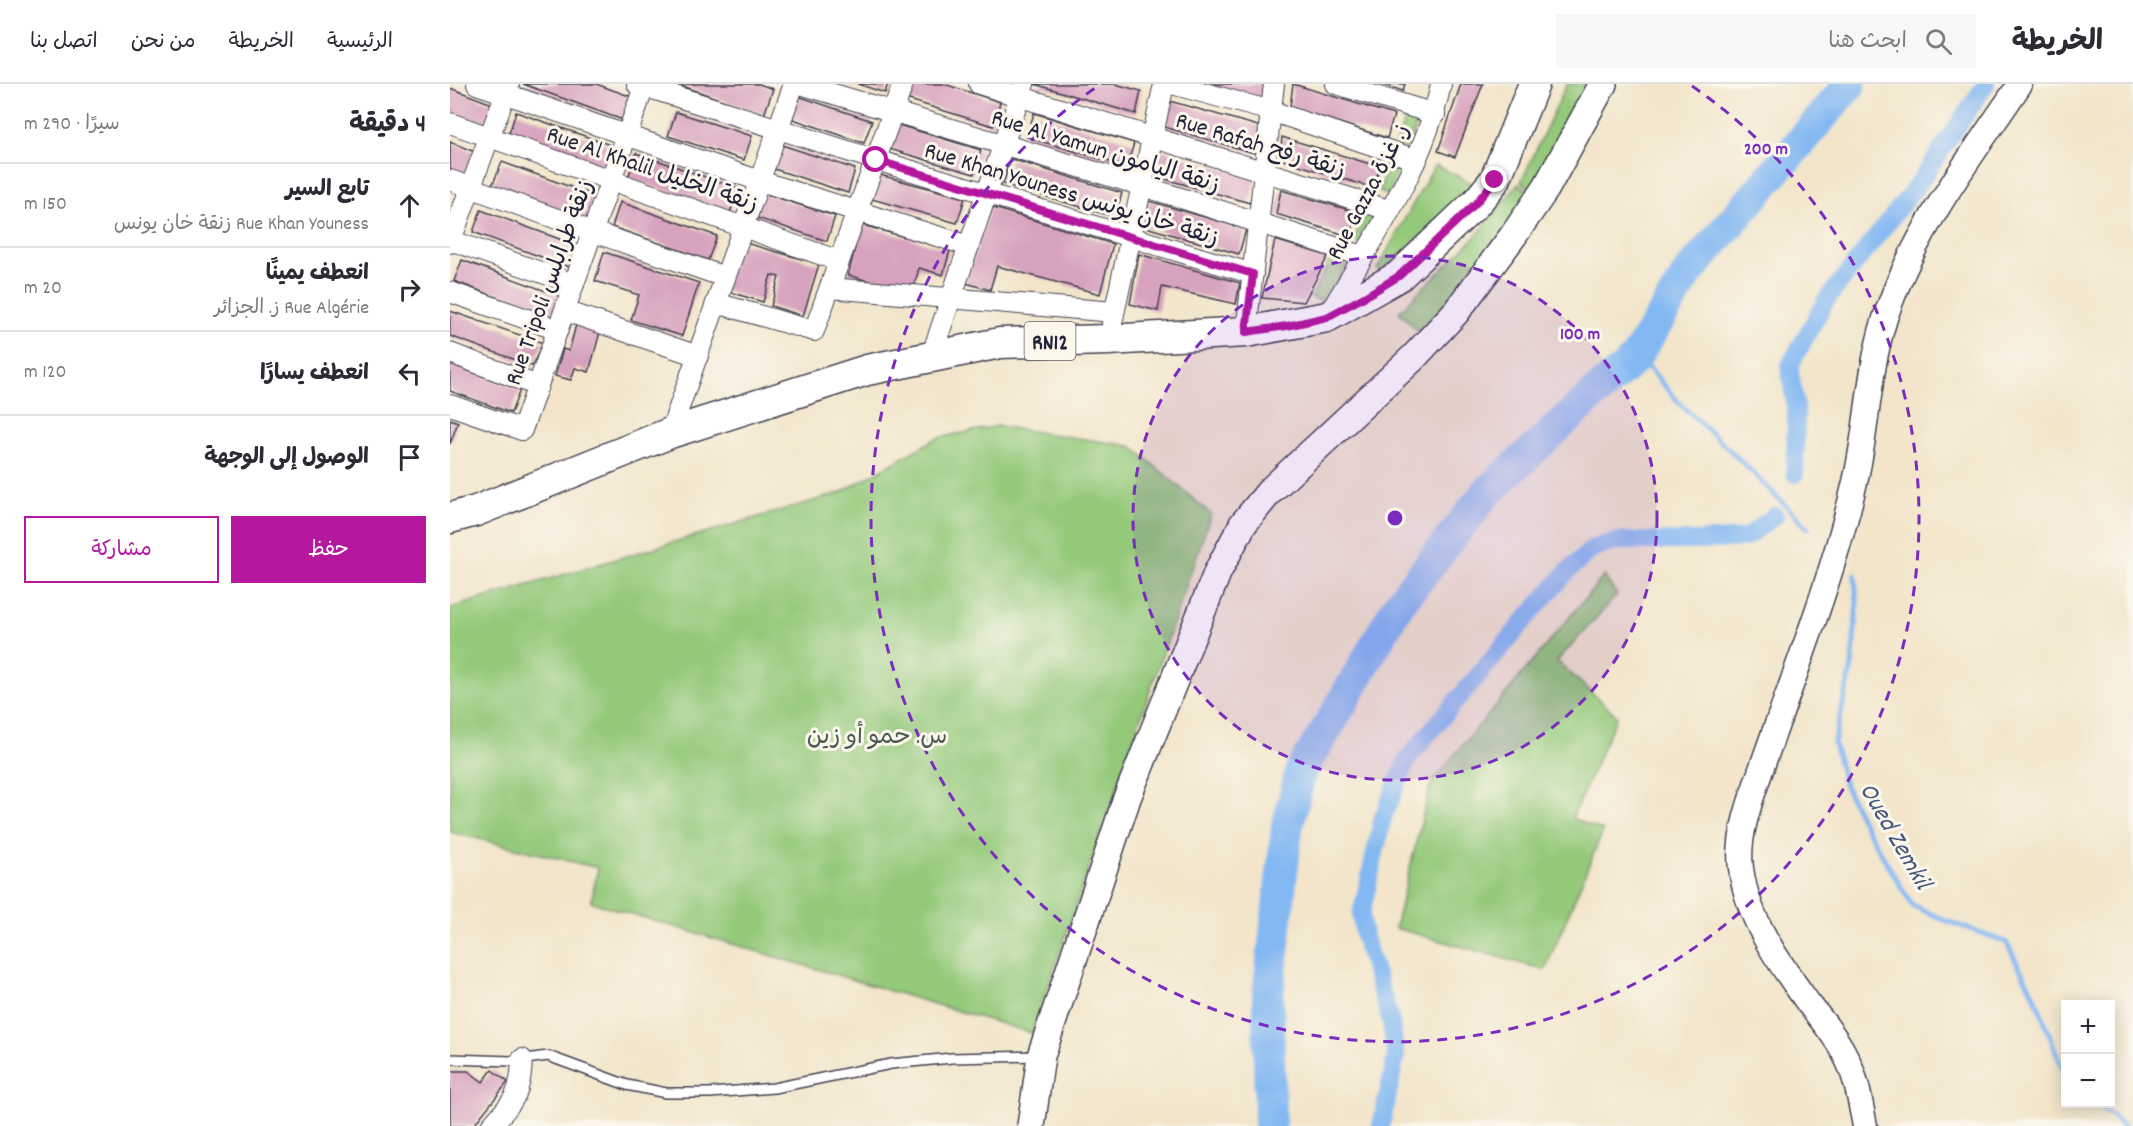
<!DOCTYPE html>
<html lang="ar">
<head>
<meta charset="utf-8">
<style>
  :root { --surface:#fff; --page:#f7f7f7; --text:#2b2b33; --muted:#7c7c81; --line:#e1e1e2; --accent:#b5179e }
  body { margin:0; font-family:Dekko,"Playpen Sans Arabic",sans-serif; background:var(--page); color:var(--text); direction:rtl }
  .controls { position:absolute; right:18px; bottom:18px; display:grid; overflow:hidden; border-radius:0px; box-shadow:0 3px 15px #0003 }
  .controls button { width:54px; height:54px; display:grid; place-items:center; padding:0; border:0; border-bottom:2px solid var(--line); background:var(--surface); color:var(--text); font:30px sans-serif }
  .stop { position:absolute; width:18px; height:18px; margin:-14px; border:4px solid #b5179e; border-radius:50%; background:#fff }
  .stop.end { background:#b5179e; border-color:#fff; box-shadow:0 2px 6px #0008 }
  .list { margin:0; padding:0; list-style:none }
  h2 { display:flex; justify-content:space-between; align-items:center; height:78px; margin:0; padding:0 24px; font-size:26px }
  h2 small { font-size:20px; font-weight:400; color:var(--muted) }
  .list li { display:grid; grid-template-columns:39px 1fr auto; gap:18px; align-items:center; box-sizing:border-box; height:84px; padding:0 24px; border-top:2px solid var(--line) }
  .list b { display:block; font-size:22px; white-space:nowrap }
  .list p { margin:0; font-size:20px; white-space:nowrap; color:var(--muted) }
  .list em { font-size:20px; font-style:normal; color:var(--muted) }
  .actions { display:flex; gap:12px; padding:18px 24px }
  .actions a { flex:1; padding:14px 0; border:2px solid var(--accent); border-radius:0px; text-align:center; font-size:21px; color:var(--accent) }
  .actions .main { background:var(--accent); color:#fff }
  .icon { flex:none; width:33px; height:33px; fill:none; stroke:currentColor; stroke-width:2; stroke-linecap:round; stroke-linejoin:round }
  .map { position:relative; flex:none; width:1683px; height:1042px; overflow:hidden; direction:ltr }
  header { display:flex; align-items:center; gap:36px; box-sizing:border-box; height:84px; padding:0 30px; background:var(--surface); border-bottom:2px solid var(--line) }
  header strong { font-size:28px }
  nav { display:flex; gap:33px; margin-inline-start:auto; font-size:21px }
  .search { width:420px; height:54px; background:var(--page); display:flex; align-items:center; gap:15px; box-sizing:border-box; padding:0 21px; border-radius:0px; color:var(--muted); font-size:22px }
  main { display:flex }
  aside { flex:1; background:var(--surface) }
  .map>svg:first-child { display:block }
</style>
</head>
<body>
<header>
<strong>الخريطة</strong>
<div class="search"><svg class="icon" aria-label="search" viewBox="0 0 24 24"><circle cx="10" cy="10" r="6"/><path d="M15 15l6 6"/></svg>ابحث هنا</div>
<nav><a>الرئيسية</a><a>الخريطة</a><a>من نحن</a><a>اتصل بنا</a></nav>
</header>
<main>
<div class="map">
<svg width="1683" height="1042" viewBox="0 0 1683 1042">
  <rect width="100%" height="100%" fill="#fbf7ec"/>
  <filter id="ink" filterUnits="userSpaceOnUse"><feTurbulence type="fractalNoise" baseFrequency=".0167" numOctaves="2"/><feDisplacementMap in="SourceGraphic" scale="12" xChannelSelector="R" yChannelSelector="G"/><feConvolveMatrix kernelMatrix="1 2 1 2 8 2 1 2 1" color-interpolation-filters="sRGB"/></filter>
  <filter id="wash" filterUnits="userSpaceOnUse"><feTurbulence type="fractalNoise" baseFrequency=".008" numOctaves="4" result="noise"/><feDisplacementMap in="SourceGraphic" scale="24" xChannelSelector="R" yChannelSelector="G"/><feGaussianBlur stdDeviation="1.35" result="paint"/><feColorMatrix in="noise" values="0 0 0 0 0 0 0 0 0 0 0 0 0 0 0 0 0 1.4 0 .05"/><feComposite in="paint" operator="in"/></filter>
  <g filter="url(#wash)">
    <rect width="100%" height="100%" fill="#f2e5ca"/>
    <!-- green -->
    <g fill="#94c97a" stroke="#5b765a" stroke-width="1.5">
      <polygon points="1117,0 1140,0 1085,107 1071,98"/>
      <polygon points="956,32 968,36 958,65 946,60"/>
      <polygon points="985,81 1026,101 931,189 927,185"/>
      <polygon points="937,82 948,85 939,111 929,108"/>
      <polygon points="1068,100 1084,110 974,253 949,228 1024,154"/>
      <polygon points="915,130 925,134 913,161 903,157"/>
      <polygon points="882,173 898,179 877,220 861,213"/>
      <polygon points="548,342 681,362 761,430 582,949 141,818 148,784 0,748 0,524 390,409 487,354"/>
      <polygon points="1154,492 1167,511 1107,577 1167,632 1122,734 1153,747 1095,886 945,844 981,699"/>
    </g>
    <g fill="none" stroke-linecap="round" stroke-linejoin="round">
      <!-- stream -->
      <g stroke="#83b8f2" stroke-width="5">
        <polyline points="1184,276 1195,279 1230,320 1285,371 1358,444"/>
        <polyline points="1405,491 1407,519 1402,582 1384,659 1395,702 1413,739 1462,821 1494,836 1556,858 1586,915 1616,994"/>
        <polyline points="1647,1020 1674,1042"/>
      </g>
      <!-- canal -->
      <g stroke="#83b8f2" stroke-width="18">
        <polyline points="1345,390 1346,324 1339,283 1375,218 1471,96 1536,0"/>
        <polyline points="931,1042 946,972 941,938 914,853 911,831 933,733 958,674 1080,530 1117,488 1143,464 1169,457 1250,457 1295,454 1325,432"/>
      </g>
      <!-- river -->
      <polyline stroke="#83b8f2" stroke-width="32" points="820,1042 818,913 837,744 851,686 884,633 948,521 1037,408 1142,312 1184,276 1239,188 1400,0"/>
    </g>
    <g id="blocks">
      <!-- building -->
      <g fill="#d7a2bd">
        <polygon points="73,0 146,0 182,13 173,36"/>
        <polygon points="227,0 309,0 323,5 314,31"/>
        <polygon points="408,0 438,0 435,9"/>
        <polygon points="462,0 494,0 550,18 543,42 456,15"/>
        <polygon points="584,0 665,0 691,7 686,30"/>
        <polygon points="753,0 814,0 814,18"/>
        <polygon points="843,0 944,31 937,54 840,23"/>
        <polygon points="931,0 955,0 953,7"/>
        <polygon points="1011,0 1033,0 1005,73 988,67"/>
        <polygon points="0,4 45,21 36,45 0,31"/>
        <polygon points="348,12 422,37 414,59 340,34"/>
        <polygon points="716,16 812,43 808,70 711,42"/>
        <polygon points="66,28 166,63 157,88 58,53"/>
        <polygon points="226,28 302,52 294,76 218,52"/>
        <polygon points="584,29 684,59 677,83 577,53"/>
        <polygon points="445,40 531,66 524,90 436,64"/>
        <polygon points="832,53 930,83 923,104 830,75"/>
        <polygon points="0,58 25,68 16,93 0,87"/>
        <polygon points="332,61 405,85 398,109 324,85"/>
        <polygon points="708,65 806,95 800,119 701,91"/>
        <polygon points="186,69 288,104 280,129 178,94"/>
        <polygon points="561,75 672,109 665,133 553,100"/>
        <polygon points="52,78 151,114 141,138 42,102"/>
        <polygon points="430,91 515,114 507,139 422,115"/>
        <polygon points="831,106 909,129 899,152 826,130"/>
        <polygon points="309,108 385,132 377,157 301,132"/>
        <polygon points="699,117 796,145 789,170 692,142"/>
        <polygon points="170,118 267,152 258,176 162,143"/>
        <polygon points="540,123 663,160 650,210 547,182 540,206 516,199"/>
        <polygon points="31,126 131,163 122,184 23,148"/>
        <polygon points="409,140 500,166 493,191 469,184 462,210 398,191 405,164 402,164"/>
        <polygon points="825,156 878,172 854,218 812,214"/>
        <polygon points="299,160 369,180 353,232 321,222 329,193 321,191 313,218 273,206 289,164"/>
        <polygon points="154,168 249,199 232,252 181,236 189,211 145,197"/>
        <polygon points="689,170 790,199 786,220 712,203 708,227 680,220"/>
        <polygon points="12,176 112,213 105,236 4,197"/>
        <polygon points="0,227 93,259 82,282 0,252"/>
        <polygon points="126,241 150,248 139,288 125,284 121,296 105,292 113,265 119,267"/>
        <polygon points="0,280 70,306 61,329 0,307"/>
        <polygon points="0,335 8,338 0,360"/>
        <polygon points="42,986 58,998 23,1042 0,1042 0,987 18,987 33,998"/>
      </g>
    </g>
  </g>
  <g filter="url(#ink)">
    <use href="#blocks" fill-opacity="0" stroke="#413f50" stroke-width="1.5"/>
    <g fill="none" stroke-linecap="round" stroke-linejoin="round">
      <defs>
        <polyline id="service" points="0,975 61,977 98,972 177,1001 216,1009 260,1009 324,1004 441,980 502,974 588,972"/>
        <g id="minor">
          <polyline points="27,0 310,97 519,162"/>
          <polyline points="187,0 426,76 803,190"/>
          <polyline points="350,0 693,102 913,172"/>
          <polyline points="529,0 939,126"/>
          <polyline points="722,0 821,27 967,76"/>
          <polyline points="886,0 985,30"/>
          <polyline points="0,39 389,177"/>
          <polyline points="0,96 143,148 275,193"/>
          <polyline points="0,156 124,200"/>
          <polyline points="0,159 59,0"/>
          <polyline points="380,204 664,228"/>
          <polyline points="0,208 108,246"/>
          <polyline points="266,219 364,247 453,0"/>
          <polyline points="115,227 248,272"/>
          <path d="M880 228C922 156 974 83 991 0"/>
          <polyline points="662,239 714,0"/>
          <polyline points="796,248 824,0"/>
          <polyline points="0,269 88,302"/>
          <polyline points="481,273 574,0"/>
          <polyline points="0,321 72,346 195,0"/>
          <polyline points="220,349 344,0"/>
          <path d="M41 1042C64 1017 71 1010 72 975"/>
        </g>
        <path id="tertiary" d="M1415 1042C1410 1018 1407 993 1395 971 1386 952 1372 937 1359 920 1330 880 1297 835 1291 784 1286 750 1304 707 1315 674 1347 583 1383 492 1405 398 1419 339 1418 277 1440 220 1469 140 1523 70 1570 0"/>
        <polyline id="secondary" points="581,1042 591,972 677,714 768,487 793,440 820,407 963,274 1006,228 1063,152 1096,104 1153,0"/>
        <polyline id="primary" points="0,434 26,427 220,349 417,286 550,259 658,256 796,248 877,233 949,192 1026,119 1045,96 1084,0"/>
      </defs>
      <!-- service casing -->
      <use href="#service" stroke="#413f50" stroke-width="12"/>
      <!-- minor casing -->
      <use href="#minor" stroke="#413f50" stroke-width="22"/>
      <!-- tertiary casing -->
      <use href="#tertiary" stroke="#413f50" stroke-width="27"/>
      <!-- secondary casing -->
      <use href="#secondary" stroke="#413f50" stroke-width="30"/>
      <!-- primary casing -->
      <use href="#primary" stroke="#413f50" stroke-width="33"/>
      <!-- service -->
      <use href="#service" stroke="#fff" stroke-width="9"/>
      <!-- minor -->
      <use href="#minor" stroke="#fff" stroke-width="20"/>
      <!-- tertiary -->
      <use href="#tertiary" stroke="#fff" stroke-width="24"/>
      <!-- secondary -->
      <use href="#secondary" stroke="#fff" stroke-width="27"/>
      <!-- primary -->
      <use href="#primary" stroke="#fff" stroke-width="30"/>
    </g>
  </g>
  <g fill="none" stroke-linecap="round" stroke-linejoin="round" filter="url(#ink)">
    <!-- route -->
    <polyline stroke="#b5179e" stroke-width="8" points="426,76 803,190 796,248 837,242 877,233 916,212 949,192 1026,119 1045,96"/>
  </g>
  <!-- distance rings -->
  <circle cx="945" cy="434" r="262" fill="#7b2cbf" fill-opacity=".12"/>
  <g fill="none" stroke="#7b2cbf" stroke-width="3" stroke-dasharray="10 8">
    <circle cx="945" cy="434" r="262"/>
    <path d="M1242 2A524 524 0 1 1 648 2"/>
  </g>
  <g text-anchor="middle" stroke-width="6" stroke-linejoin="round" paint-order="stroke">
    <!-- shield labels -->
    <rect fill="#fbf7ec" stroke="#636270" stroke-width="1.5" x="574.5" y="238" width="51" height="38" rx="4.5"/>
    <g font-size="22" font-weight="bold" fill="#22223b">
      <text x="600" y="265">RN12</text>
    </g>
    <!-- street labels -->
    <g font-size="24" fill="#22223b" stroke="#fbf7ec">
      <text transform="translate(811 60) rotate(17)" y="8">Rue Rafah زنقة رفح</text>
      <text transform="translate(656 66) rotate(17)" y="8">Rue Al Yamun زنقة اليامون</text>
      <text transform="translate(203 84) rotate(19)" y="8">Rue Al Khalil زنقة الخليل</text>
      <text transform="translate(917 107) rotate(-62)" y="8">Rue Gazza ز. غزة</text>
      <text transform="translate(622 109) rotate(17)" y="8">Rue Khan Youness زنقة خان يونس</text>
      <text transform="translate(98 198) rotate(-70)" y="8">Rue Tripoli زنقة طرابلس</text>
    </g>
    <!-- park labels -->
    <g font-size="24" fill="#4a5c51" stroke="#fbf7ec">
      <text x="427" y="659">س. حمو أو زين</text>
    </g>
    <!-- water labels -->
    <g font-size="26" font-style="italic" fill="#44567b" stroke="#fbf7ec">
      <text transform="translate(1447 751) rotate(60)" y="9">Oued Zemkil</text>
    </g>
  </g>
  <circle cx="945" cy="434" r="9" fill="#7b2cbf" stroke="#fbf7ec" stroke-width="3"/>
  <g font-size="18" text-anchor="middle" font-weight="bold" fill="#7b2cbf" stroke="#fbf7ec" stroke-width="6" stroke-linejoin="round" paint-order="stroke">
    <text x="1316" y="70">200 m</text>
    <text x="1130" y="255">100 m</text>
  </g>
</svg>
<div class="controls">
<button>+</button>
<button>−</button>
</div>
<div class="stop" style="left:426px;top:76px"></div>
<div class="stop end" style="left:1045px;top:96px"></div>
</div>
<aside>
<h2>4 دقيقة<small>سيرًا · 290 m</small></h2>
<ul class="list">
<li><svg class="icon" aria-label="ahead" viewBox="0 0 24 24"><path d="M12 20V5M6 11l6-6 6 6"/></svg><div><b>تابع السير</b><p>Rue Khan Youness زنقة خان يونس</p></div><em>150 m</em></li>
<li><svg class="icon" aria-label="right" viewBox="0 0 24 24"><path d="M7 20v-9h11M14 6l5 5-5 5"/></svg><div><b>انعطف يمينًا</b><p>Rue Algérie ز. الجزائر</p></div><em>20 m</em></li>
<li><svg class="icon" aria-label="left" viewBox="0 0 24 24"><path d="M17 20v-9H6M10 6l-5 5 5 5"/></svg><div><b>انعطف يسارًا</b></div><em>120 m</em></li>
<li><svg class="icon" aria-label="arrive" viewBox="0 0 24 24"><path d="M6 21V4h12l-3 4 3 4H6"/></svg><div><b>الوصول إلى الوجهة</b></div></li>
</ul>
<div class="actions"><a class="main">حفظ</a><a>مشاركة</a></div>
</aside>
</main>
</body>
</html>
